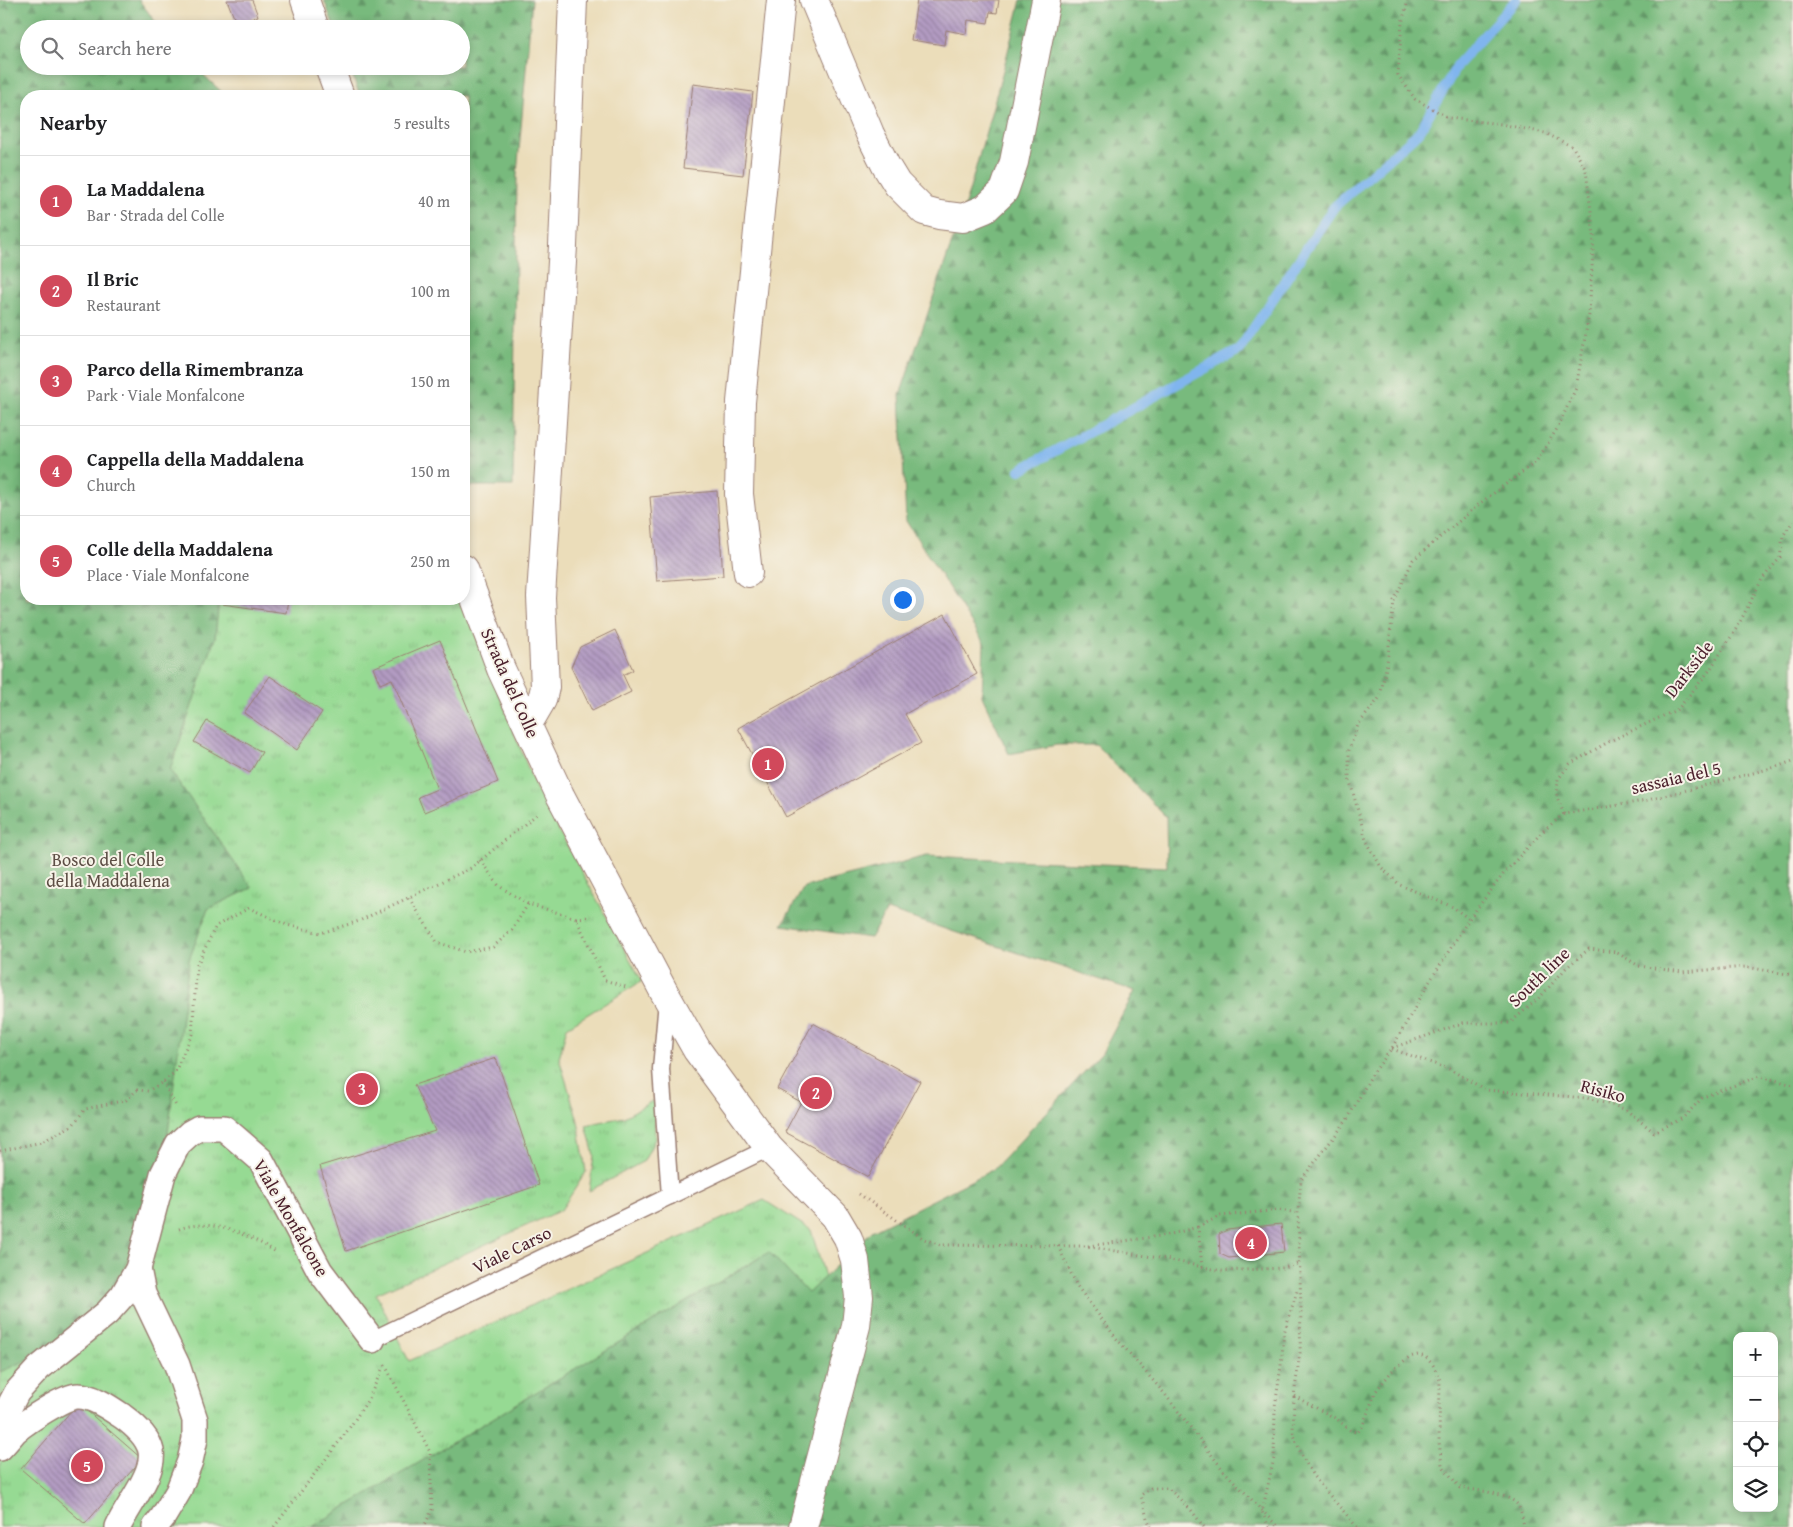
<!DOCTYPE html>
<html lang="en">
<head>
<meta charset="utf-8">
<style>
  :root { --surface:#fff; --page:#f6f6f6; --text:#202124; --muted:#757577; --line:#e0e0e0; --accent:#d1495b }
  body { margin:0; font-family:"Gentium Book Plus",serif; background:var(--page); color:var(--text) }
  .controls { position:absolute; right:15px; bottom:15px; display:grid; overflow:hidden; border-radius:10px; box-shadow:0 2px 8px #0003 }
  .controls button { width:45px; height:45px; display:grid; place-items:center; padding:0; border:0; border-bottom:1px solid var(--line); background:var(--surface); color:var(--text); font:25px sans-serif }
  .you { position:absolute; left:902px; top:599px; width:18px; height:18px; margin:-12px; border:4px solid #fff; border-radius:50%; background:#1a73e8; box-shadow:0 0 0 8px #1a73e833 }
  .badge { display:grid; place-items:center; width:32px; height:32px; border-radius:50%; background:var(--accent); color:#fff; font-size:16px; font-weight:700 }
  .pin { position:absolute; translate:-50% -50%; border:2px solid #fff; box-shadow:0 1px 5px #0006 }
  .list { margin:0; padding:0; list-style:none }
  h2 { display:flex; justify-content:space-between; align-items:center; height:65px; margin:0; padding:0 20px; font-size:21px }
  h2 small { font-size:16px; font-weight:400; color:var(--muted) }
  .list li { display:grid; grid-template-columns:32px 1fr auto; gap:15px; align-items:center; box-sizing:border-box; height:90px; padding:0 20px; border-top:1px solid var(--line) }
  .list b { display:block; font-size:19px; white-space:nowrap }
  .list p { margin:0; font-size:16px; white-space:nowrap; color:var(--muted) }
  .list em { font-size:16px; font-style:normal; color:var(--muted) }
  .icon { flex:none; width:28px; height:28px; fill:none; stroke:currentColor; stroke-width:2; stroke-linecap:round; stroke-linejoin:round }
  .map { position:relative; flex:none; width:1793px; height:1527px; overflow:hidden }
  .search { position:absolute; background:var(--surface); box-shadow:0 2px 8px #0003; left:20px; top:20px; width:450px; height:55px; display:flex; align-items:center; gap:12px; box-sizing:border-box; padding:0 18px; border-radius:28px; color:var(--muted); font-size:19px }
  .panel { position:absolute; background:var(--surface); box-shadow:0 2px 8px #0003; left:20px; top:90px; width:450px; height:515px; border-radius:20px }
  .map>svg:first-child { display:block }
</style>
</head>
<body>
<div class="map">
<svg width="1793" height="1527" viewBox="0 0 1793 1527">
  <defs>
    <pattern id="grass-tufts" width="24" height="20" patternUnits="userSpaceOnUse" patternTransform="scale(1.25)"><rect width="24" height="20" fill="#96da93"/><path d="M3 7l-1-3M5 7V3M7 7l1-3M15 17l-1-3M17 17v-4M19 17l1-3" fill="none" stroke="#83bb7f"/></pattern>
    <pattern id="forest-firs" width="22" height="20" patternUnits="userSpaceOnUse" patternTransform="scale(1.25)"><rect width="22" height="20" fill="#78ba7d"/><path d="M5 1l3.5 6h-7zM16 11l3.5 6h-7z" fill="#649767"/></pattern>
    <pattern id="building-back-hatch" width="6" height="6" patternUnits="userSpaceOnUse" patternTransform="scale(1.25)"><rect width="6" height="6" fill="#b29bc2"/><path d="M-1 5l2 2M0 0l6 6M5-1l2 2" fill="none" stroke="#937e9e"/></pattern>
  </defs>
  <rect width="100%" height="100%" fill="#f7f3e8"/>
  <filter id="ink" filterUnits="userSpaceOnUse"><feTurbulence type="fractalNoise" baseFrequency=".02" numOctaves="2"/><feDisplacementMap in="SourceGraphic" scale="10" xChannelSelector="R" yChannelSelector="G"/><feConvolveMatrix kernelMatrix="1 2 1 2 8 2 1 2 1" color-interpolation-filters="sRGB"/></filter>
  <filter id="wash" filterUnits="userSpaceOnUse"><feTurbulence type="fractalNoise" baseFrequency=".0096" numOctaves="4" result="noise"/><feDisplacementMap in="SourceGraphic" scale="20" xChannelSelector="R" yChannelSelector="G"/><feGaussianBlur stdDeviation="1.12" result="paint"/><feColorMatrix in="noise" values="0 0 0 0 0 0 0 0 0 0 0 0 0 0 0 0 0 1.4 0 .05"/><feComposite in="paint" operator="in"/></filter>
  <g filter="url(#wash)">
    <rect width="100%" height="100%" fill="#ebddba"/>
    <!-- grass -->
    <g fill="url(#grass-tufts)" stroke="#707c5f">
      <polygon points="104,599 462,599 537,791 642,981 567,1027 559,1058 578,1121 586,1172 561,1210 376,1294 409,1361 764,1200 811,1230 826,1280 773,1527 0,1527 0,1318"/>
      <polygon points="654,1100 655,1139 644,1161 589,1191 594,1155 586,1125 624,1117"/>
    </g>
    <!-- forest -->
    <g fill="url(#forest-firs)" stroke="#616c54" fill-rule="evenodd">
      <polygon points="0,0 139,0 161,29 29,29 29,66 194,66 226,96 26,96 26,599 219,599 215,638 170,770 252,888 208,909 189,960 163,1174 113,1294 50,1350 0,1372"/>
      <polygon points="324,0 532,0 517,174 513,486 468,486 464,467 464,96 360,96 349,66 461,66 461,29 335,29"/>
      <path d="M1021 0H1793V1527H312L769 1252 808 1293 872 1231 994 1169 1102 1053 1135 991 887 910 870 938 782 925 804 887 927 856 1167 867 1166 817 1096 745H1057L1009 754 982 696 984 643 906 521 900 395 969 192 1004 67ZM1737 1336H1774V1508H1737Z"/>
    </g>
    <g fill="none" stroke-linecap="round" stroke-linejoin="round">
      <!-- stream -->
      <polyline stroke="#80b5ee" stroke-width="10" points="1020,470 1239,350 1334,207 1419,132 1458,64 1516,0"/>
    </g>
    <g id="blocks">
      <!-- building -->
      <g fill="url(#building-back-hatch)">
        <polygon points="227,0 252,0 258,16 237,25"/>
        <polygon points="917,0 999,0 997,13 990,12 988,23 968,20 966,34 946,30 944,45 911,40"/>
        <polygon points="693,84 753,92 743,175 683,168"/>
        <polygon points="717,491 723,576 657,581 650,497"/>
        <polygon points="223,599 288,599 286,613 222,604"/>
        <polygon points="945,614 977,674 905,714 921,743 786,817 738,728"/>
        <polygon points="615,630 633,670 623,675 631,692 592,711 571,667 580,647"/>
        <polygon points="440,640 498,782 424,812 418,797 437,789 392,679 380,684 373,668"/>
        <polygon points="270,676 322,712 297,750 244,713"/>
        <polygon points="207,721 262,752 250,773 194,742"/>
        <polygon points="813,1023 920,1081 868,1177 785,1132 801,1102 777,1089"/>
        <polygon points="496,1058 539,1185 346,1251 320,1166 435,1131 414,1085"/>
        <polygon points="1281,1224 1284,1252 1229,1258 1220,1254 1219,1234 1227,1230"/>
        <polygon points="78,1403 142,1459 85,1524 21,1469"/>
      </g>
    </g>
  </g>
  <g filter="url(#ink)">
    <use href="#blocks" fill-opacity="0" stroke="#9a7e72" stroke-width="1"/>
    <g fill="none" stroke-linecap="round" stroke-linejoin="round">
      <defs>
        <g id="service">
          <polyline points="667,1001 661,1069 670,1196"/>
          <polyline points="372,1340 769,1148"/>
        </g>
        <g id="pedestrian">
          <polyline points="138,1269 143,1294 177,1365 195,1420 195,1439 190,1461 178,1492 163,1517 155,1527"/>
          <polyline points="0,1427 2,1420 17,1392 39,1368 107,1313 123,1295 138,1269 163,1174 178,1144 190,1133 199,1128 224,1128 261,1160 320,1271 372,1340"/>
          <path d="M0 1448C5 1443 10 1437 15 1431 26 1422 64 1396 78 1396 93 1396 110 1408 122 1416 133 1424 148 1437 151 1451 155 1474 127 1506 118 1527"/>
        </g>
        <g id="minor">
          <polyline points="814,0 870,134 886,166 897,184 924,211 939,215 963,218 985,209 1004,191 1014,162 1046,0"/>
          <polyline points="748,573 739,494 741,402 781,0"/>
          <polyline points="528,724 542,700 545,687 541,597 563,246 573,0"/>
        </g>
        <g id="tertiary">
          <polyline points="305,0 315,29"/>
          <polyline points="329,66 340,96"/>
          <polyline points="464,569 501,669 560,795 664,992 697,1050 769,1148 835,1216 848,1238 855,1260 859,1297 856,1326 803,1527"/>
        </g>
      </defs>
      <!-- service casing -->
      <use href="#service" stroke="#9a7e72" stroke-width="19"/>
      <!-- pedestrian casing -->
      <use href="#pedestrian" stroke="#9a7e72" stroke-width="28"/>
      <!-- minor casing -->
      <use href="#minor" stroke="#9a7e72" stroke-width="30"/>
      <!-- tertiary casing -->
      <use href="#tertiary" stroke="#9a7e72" stroke-width="30"/>
      <!-- path -->
      <g stroke="#9a7e72" stroke-width="3" stroke-dasharray="1 4" stroke-linecap="butt">
        <polyline points="1408,0 1402,23 1398,75 1415,99 1449,118 1501,124 1545,133 1573,147 1586,170 1594,236 1589,315 1576,388 1557,429 1536,462 1483,501 1413,560 1394,601 1387,663 1380,697 1358,725 1349,750 1349,778 1366,840 1381,867 1400,885 1453,907 1469,919"/>
        <polyline points="1564,814 1557,797 1558,779 1570,764 1610,741 1678,709 1709,671 1738,626 1762,579 1780,558 1783,536 1793,521"/>
        <polyline points="480,860 499,886 528,904 576,918 605,980 626,987"/>
        <polyline points="409,898 437,942 466,952 493,947 512,930 528,904"/>
        <polyline points="576,918 591,917"/>
        <polyline points="1392,1048 1463,1023 1510,1023 1542,995 1566,968 1589,949 1616,952 1639,966 1682,972 1746,967 1793,975"/>
        <polyline points="1392,1049 1449,1069 1486,1090 1587,1098 1625,1109 1654,1132 1683,1118 1703,1097 1760,1076 1793,1085"/>
        <polyline points="163,1082 177,1108"/>
        <polyline points="0,1151 42,1142 73,1125 85,1109 126,1100 137,1090 148,1091 163,1082 175,1072 192,1034 197,965 216,926 249,908 287,925 321,933 359,921 471,868 537,814"/>
        <polyline points="859,1194 924,1239 940,1245 1084,1246 1165,1259 1222,1271 1284,1268 1300,1263"/>
        <path d="M179 1229C210 1217 249 1235 276 1252"/>
        <polyline points="1058,1246 1077,1286 1116,1338 1164,1393 1224,1471 1278,1527"/>
        <polyline points="1088,1246 1167,1235 1198,1227"/>
        <polyline points="1202,1267 1198,1227 1220,1216 1279,1210 1298,1213"/>
        <polyline points="385,1365 430,1452 432,1510 424,1527"/>
        <path d="M1294 1396 1337 1419 1351 1431 1358 1432 1362 1427 1376 1391 1392 1371 1409 1357 1418 1355 1426 1357 1433 1365 1440 1380 1439 1442 1442 1465 1460 1488C1475 1490 1512 1493 1519 1507 1522 1513 1523 1521 1524 1527"/>
        <polyline points="274,1527 348,1430 369,1398 383,1367"/>
        <polyline points="1151,1527 1147,1518 1141,1495 1151,1488 1168,1488 1191,1510 1204,1527"/>
        <polyline points="1269,1527 1262,1512 1274,1458 1275,1407 1281,1366 1284,1333 1298,1288"/>
        <polyline points="1357,1527 1313,1476 1301,1454 1293,1432 1294,1396 1300,1353 1301,1308 1298,1213 1301,1180 1347,1120 1371,1076 1392,1048 1430,981 1469,919 1505,872 1543,831 1564,814 1644,801 1776,767 1793,761"/>
      </g>
      <!-- service -->
      <use href="#service" stroke="#fff" stroke-width="16"/>
      <!-- pedestrian -->
      <use href="#pedestrian" stroke="#fff" stroke-width="25"/>
      <!-- minor -->
      <use href="#minor" stroke="#fff" stroke-width="28"/>
      <!-- tertiary -->
      <use href="#tertiary" stroke="#fff" stroke-width="28"/>
    </g>
  </g>
  <g text-anchor="middle" stroke-width="4" stroke-linejoin="round" paint-order="stroke">
    <!-- street labels -->
    <g font-size="18" fill="#4a1f2b" stroke="#f7f3e8">
      <text transform="translate(1689 669) rotate(-52)" y="6">Darkside</text>
      <text transform="translate(510 683) rotate(66)" y="6">Strada del Colle</text>
      <text transform="translate(1676 778) rotate(-13)" y="6">sassaia del 5</text>
      <text transform="translate(1539 977) rotate(-44)" y="6">South line</text>
      <text transform="translate(1603 1091) rotate(15)" y="6">Risiko</text>
      <text transform="translate(291 1218) rotate(60)" y="6">Viale Monfalcone</text>
      <text transform="translate(512 1250) rotate(-26)" y="6">Viale Carso</text>
    </g>
    <!-- park labels -->
    <g font-size="18" fill="#5d4e45" stroke="#f7f3e8">
      <text x="108" y="866">Bosco del Colle<tspan x="108" dy="21">della Maddalena</tspan></text>
    </g>
  </g>
</svg>
<div class="controls">
<button>+</button>
<button>−</button>
<button><svg class="icon" aria-label="locate" viewBox="0 0 24 24"><circle cx="12" cy="12" r="6"/><path d="M12 2v4M12 18v4M2 12h4M18 12h4"/></svg></button>
<button><svg class="icon" aria-label="layers" viewBox="0 0 24 24"><path d="M12 4l9 5-9 5-9-5zM3 14l9 5 9-5"/></svg></button>
</div>
<div class="you"></div>
<div class="pin badge" style="left:768px;top:764px">1</div>
<div class="pin badge" style="left:816px;top:1093px">2</div>
<div class="pin badge" style="left:362px;top:1089px">3</div>
<div class="pin badge" style="left:1251px;top:1243px">4</div>
<div class="pin badge" style="left:87px;top:1466px">5</div>
<div class="search"><svg class="icon" aria-label="search" viewBox="0 0 24 24"><circle cx="10" cy="10" r="6"/><path d="M15 15l6 6"/></svg>Search here</div>
<section class="panel">
<h2>Nearby<small>5 results</small></h2>
<ul class="list">
<li><span class="badge">1</span><div><b>La Maddalena</b><p>Bar · Strada del Colle</p></div><em>40 m</em></li>
<li><span class="badge">2</span><div><b>Il Bric</b><p>Restaurant</p></div><em>100 m</em></li>
<li><span class="badge">3</span><div><b>Parco della Rimembranza</b><p>Park · Viale Monfalcone</p></div><em>150 m</em></li>
<li><span class="badge">4</span><div><b>Cappella della Maddalena</b><p>Church</p></div><em>150 m</em></li>
<li><span class="badge">5</span><div><b>Colle della Maddalena</b><p>Place · Viale Monfalcone</p></div><em>250 m</em></li>
</ul>
</section>
</div>
</body>
</html>
